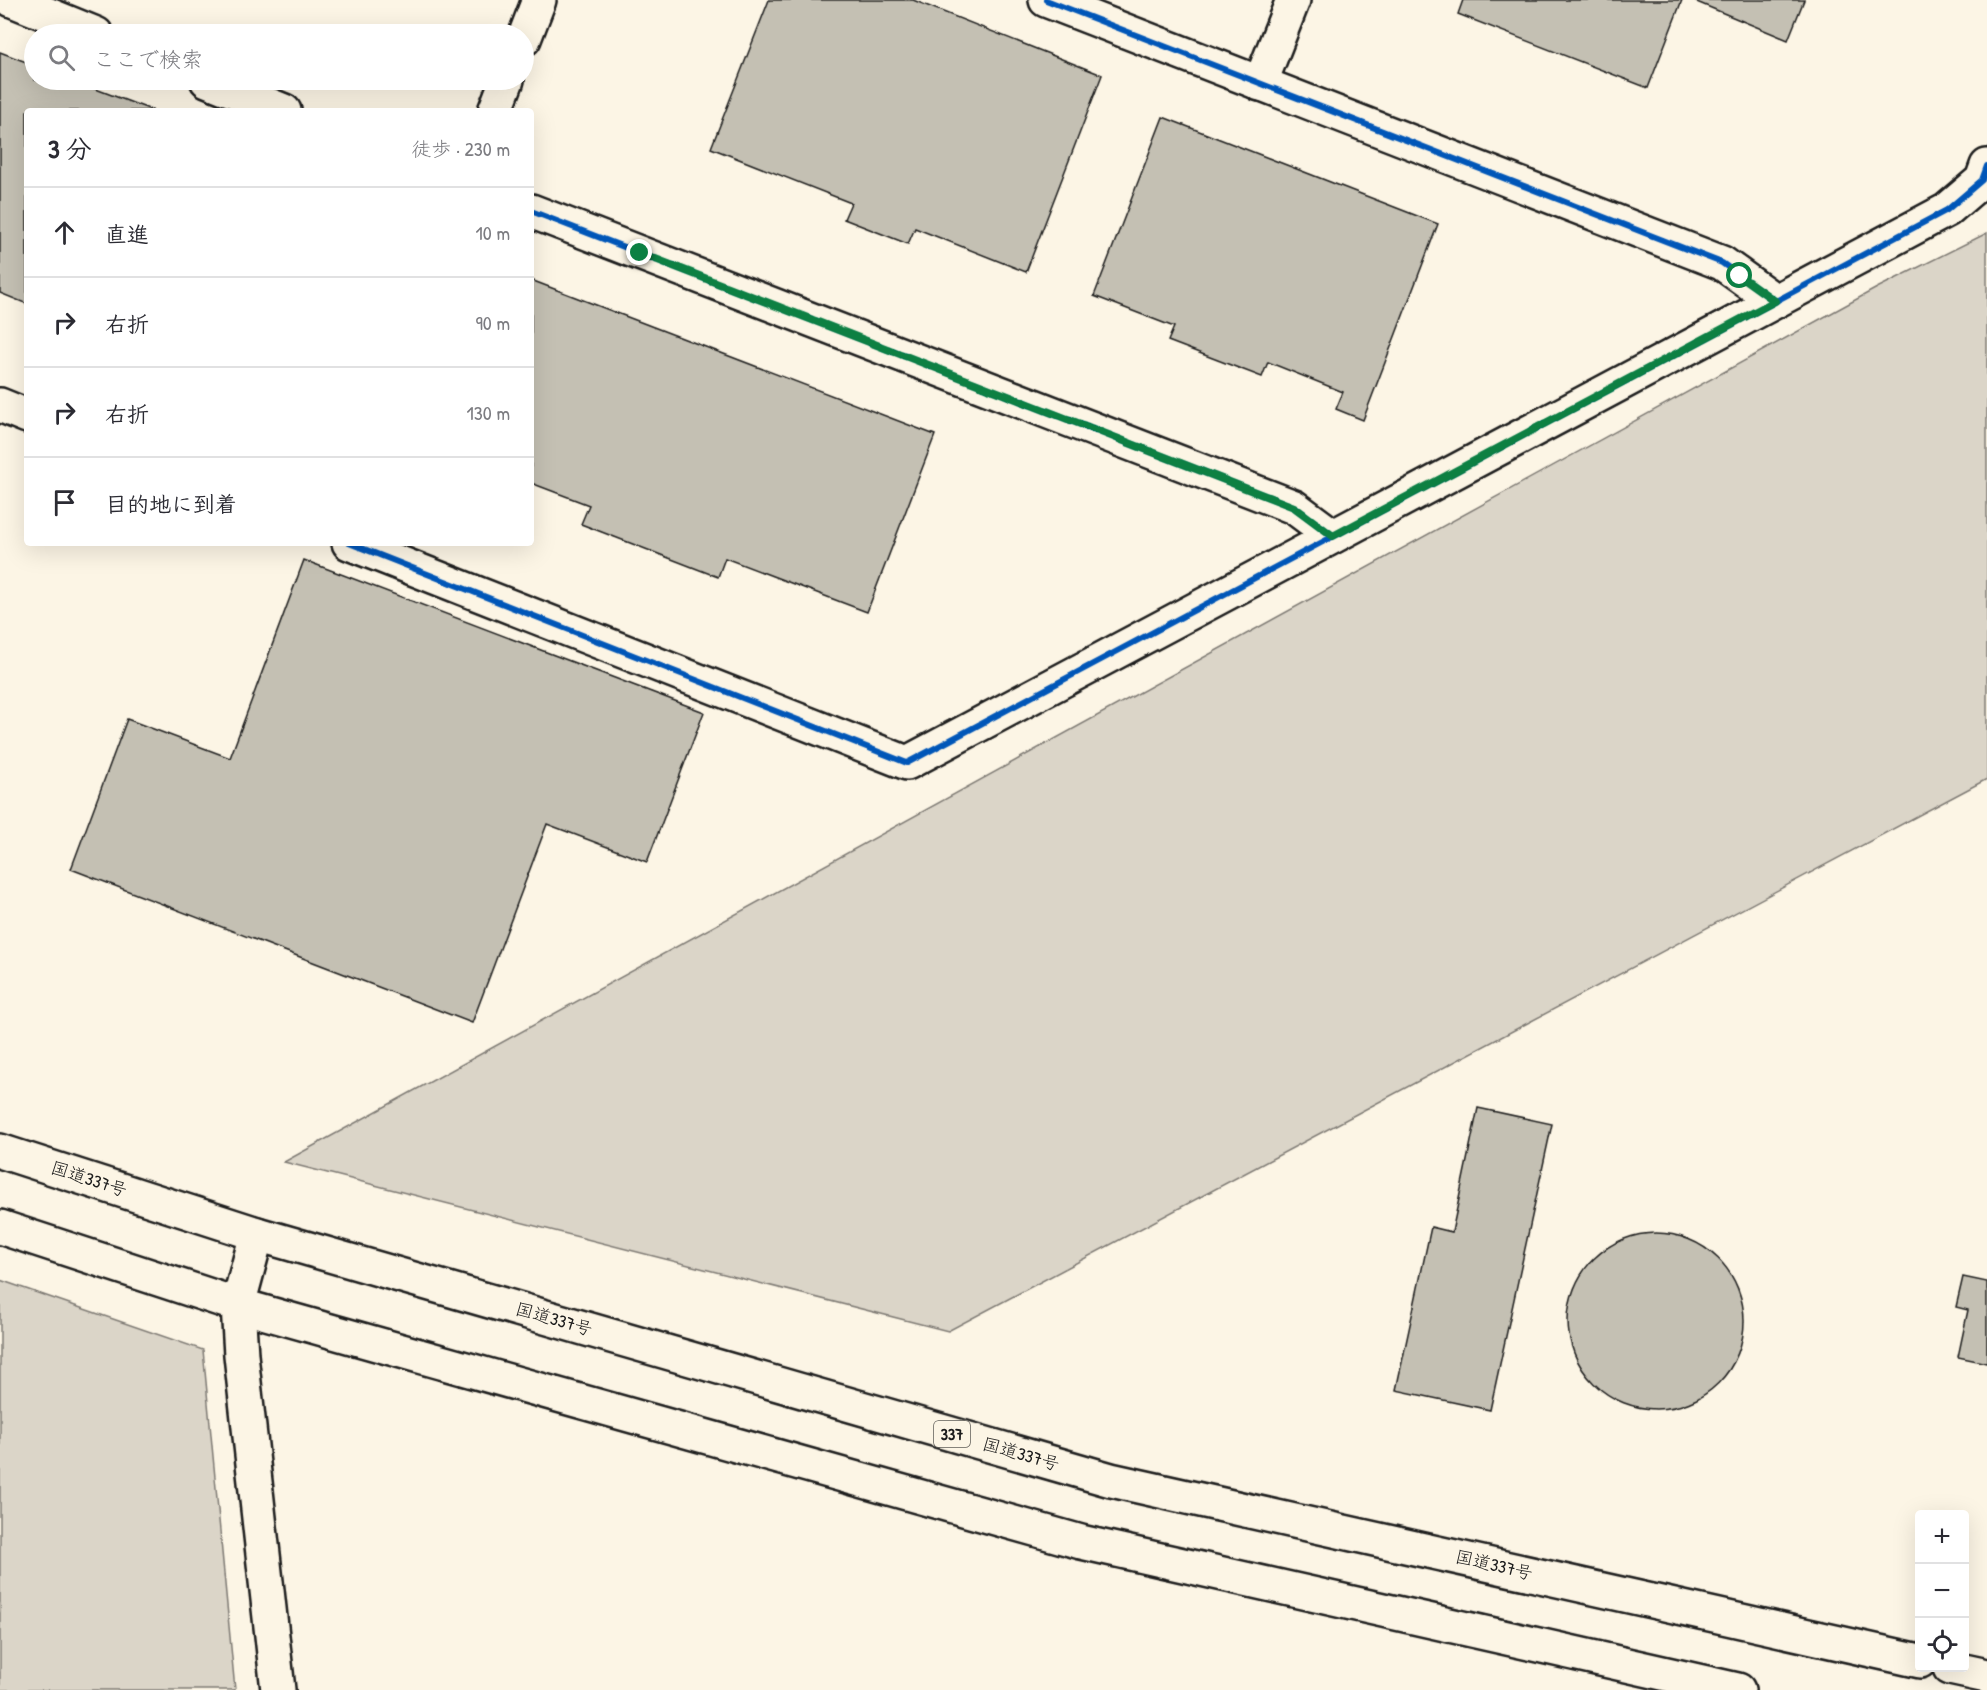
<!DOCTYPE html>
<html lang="ja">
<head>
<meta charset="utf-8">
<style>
  :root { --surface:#fff; --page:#f7f7f7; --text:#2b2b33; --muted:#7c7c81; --line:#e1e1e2 }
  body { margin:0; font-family:"Patrick Hand","Klee One",sans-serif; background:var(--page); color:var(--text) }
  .controls { position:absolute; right:18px; bottom:18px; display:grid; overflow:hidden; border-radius:6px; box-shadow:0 6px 24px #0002 }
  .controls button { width:54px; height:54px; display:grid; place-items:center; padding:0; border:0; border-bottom:2px solid var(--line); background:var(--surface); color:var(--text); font:30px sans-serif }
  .stop { position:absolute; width:18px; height:18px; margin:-14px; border:4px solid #0b8043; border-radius:50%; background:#fff }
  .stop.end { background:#0b8043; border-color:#fff; box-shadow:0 2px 6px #0008 }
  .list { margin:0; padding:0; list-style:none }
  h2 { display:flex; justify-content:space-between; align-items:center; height:78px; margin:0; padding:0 24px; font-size:26px }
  h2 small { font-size:20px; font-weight:400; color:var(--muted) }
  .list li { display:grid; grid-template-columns:39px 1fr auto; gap:18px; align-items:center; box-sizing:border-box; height:90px; padding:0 24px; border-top:2px solid var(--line) }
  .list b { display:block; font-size:22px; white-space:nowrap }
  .list em { font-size:20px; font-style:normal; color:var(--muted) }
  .icon { flex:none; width:33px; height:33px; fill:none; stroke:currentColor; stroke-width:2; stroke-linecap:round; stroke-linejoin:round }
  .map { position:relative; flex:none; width:1987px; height:1690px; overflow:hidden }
  .search { position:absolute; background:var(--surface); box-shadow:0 6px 24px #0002; left:24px; top:24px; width:510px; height:66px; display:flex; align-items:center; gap:15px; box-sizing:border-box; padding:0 21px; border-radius:33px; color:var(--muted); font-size:22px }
  .panel { position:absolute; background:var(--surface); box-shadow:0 6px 24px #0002; left:24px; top:108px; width:510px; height:438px; border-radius:6px }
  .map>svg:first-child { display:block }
</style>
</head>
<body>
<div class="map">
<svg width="1987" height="1690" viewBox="0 0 1987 1690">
  <rect width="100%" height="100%" fill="#fcf5e5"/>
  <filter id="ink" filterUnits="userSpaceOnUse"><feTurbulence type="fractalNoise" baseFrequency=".0167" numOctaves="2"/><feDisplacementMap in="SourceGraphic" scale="12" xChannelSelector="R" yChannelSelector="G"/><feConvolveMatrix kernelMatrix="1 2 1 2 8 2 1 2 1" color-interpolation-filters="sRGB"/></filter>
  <g filter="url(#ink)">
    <!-- green -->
    <g fill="#dbd5c8" stroke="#7c7872" stroke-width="1.5">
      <polygon points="1987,233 1987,779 948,1331 284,1162 1877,288"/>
      <polygon points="0,1280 203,1350 235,1690 0,1690"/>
    </g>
    <!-- building -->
    <g fill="#c4c0b3" stroke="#1c1c1c" stroke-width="1.5">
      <polygon points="769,0 913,0 1102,75 1026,272 915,228 908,244 844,219 851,203 711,148"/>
      <polygon points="1463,0 1682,0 1648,88 1458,14"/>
      <polygon points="1692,0 1804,0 1788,40"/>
      <polygon points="0,52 34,65 34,80 72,80 154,111 27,111 27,304 0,293"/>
      <polygon points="1163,117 1438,224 1363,420 1336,409 1343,392 1268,362 1262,377 1168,341 1174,327 1094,296"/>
      <polygon points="531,280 935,435 867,612 725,558 718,577 581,524 589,505 531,483"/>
      <polygon points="304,560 704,712 647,862 547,824 472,1023 71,869 127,719 230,758"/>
      <polygon points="1478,1108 1552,1124 1490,1410 1396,1390 1431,1227 1452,1232"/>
      <circle cx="1656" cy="1321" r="88"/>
      <polygon points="1963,1277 1987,1282 1987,1363 1958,1357 1968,1310 1956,1307"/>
    </g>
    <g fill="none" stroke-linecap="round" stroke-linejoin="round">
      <defs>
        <g id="street">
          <polyline points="12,0 96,34"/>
          <polyline points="1046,0 1722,263 1775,301"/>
          <polyline points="524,39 539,0"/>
          <polyline points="207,80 284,111"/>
          <polyline points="1260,84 1293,0"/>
          <polyline points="495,111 507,80"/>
          <polyline points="531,211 1294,507 1333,536"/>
          <polyline points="0,405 27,416"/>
          <polyline points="349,543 907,763 1947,210 1982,180 1987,166"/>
        </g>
        <polyline id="secondary" points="257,1234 238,1305 241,1355 278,1690"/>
        <g id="highway">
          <polyline points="0,1151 257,1234 1111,1480 1920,1661"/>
          <polyline points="0,1227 238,1305 1081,1542 1738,1690"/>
          <polyline points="1950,1668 1987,1676"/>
        </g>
      </defs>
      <!-- street casing -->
      <use href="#street" stroke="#1c1c1c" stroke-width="38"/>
      <!-- secondary casing -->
      <use href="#secondary" stroke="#1c1c1c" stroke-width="38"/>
      <!-- highway casing -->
      <use href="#highway" stroke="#1c1c1c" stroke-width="38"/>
      <!-- street -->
      <use href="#street" stroke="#fcf5e5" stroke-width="33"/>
      <!-- secondary -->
      <use href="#secondary" stroke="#fcf5e5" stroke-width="33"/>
      <!-- highway -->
      <use href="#highway" stroke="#fcf5e5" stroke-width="33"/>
      <defs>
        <g id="cycleway">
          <polyline points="1046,0 1722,263 1775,301"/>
          <polyline points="531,211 1294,507 1333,536"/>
          <polyline points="349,543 907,763 1947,210 1982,180 1987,166"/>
        </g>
      </defs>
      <!-- cycleway casing -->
      <use href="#cycleway" stroke="#fcf5e5" stroke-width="10"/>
      <!-- cycleway -->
      <use href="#cycleway" stroke="#0057b8" stroke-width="6"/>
    </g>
  </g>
  <g fill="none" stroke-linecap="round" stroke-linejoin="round" filter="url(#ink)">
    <!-- route -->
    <polyline stroke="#0b8043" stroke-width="8" points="640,253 1294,507 1333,536 1775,301 1740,276"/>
  </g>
  <g text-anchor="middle" stroke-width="4.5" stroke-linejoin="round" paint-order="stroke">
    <!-- shield labels -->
    <rect fill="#fcf5e5" stroke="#5f5d58" stroke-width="1.5" x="934" y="1421" width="36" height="26" rx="4.5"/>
    <g font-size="16" font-weight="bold" fill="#1c1c1c">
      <text x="952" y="1440">337</text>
    </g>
    <!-- street labels -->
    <g font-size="18" fill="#1c1c1c" stroke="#fcf5e5">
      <text transform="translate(89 1179) rotate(18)" y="6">国道337号</text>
      <text transform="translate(554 1319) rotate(16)" y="6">国道337号</text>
      <text transform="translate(1021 1454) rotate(16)" y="6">国道337号</text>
      <text transform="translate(1494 1565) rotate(13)" y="6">国道337号</text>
    </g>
  </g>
</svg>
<div class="controls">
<button>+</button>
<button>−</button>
<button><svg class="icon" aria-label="locate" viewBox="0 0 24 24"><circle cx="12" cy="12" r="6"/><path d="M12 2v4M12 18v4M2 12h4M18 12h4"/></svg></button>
</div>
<div class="stop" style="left:1740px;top:276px"></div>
<div class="stop end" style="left:640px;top:253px"></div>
<div class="search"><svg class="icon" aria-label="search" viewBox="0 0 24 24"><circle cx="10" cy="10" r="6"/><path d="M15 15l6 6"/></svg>ここで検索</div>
<section class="panel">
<h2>3 分<small>徒歩 · 230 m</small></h2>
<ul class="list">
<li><svg class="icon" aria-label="ahead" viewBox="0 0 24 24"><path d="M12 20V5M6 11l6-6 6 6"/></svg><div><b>直進</b></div><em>10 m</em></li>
<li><svg class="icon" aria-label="right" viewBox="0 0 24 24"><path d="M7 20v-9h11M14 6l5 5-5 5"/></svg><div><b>右折</b></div><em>90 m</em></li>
<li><svg class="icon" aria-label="right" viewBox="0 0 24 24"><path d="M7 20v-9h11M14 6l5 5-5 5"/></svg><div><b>右折</b></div><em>130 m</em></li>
<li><svg class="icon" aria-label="arrive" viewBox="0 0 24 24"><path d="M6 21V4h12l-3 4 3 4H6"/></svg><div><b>目的地に到着</b></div></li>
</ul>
</section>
</div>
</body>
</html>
